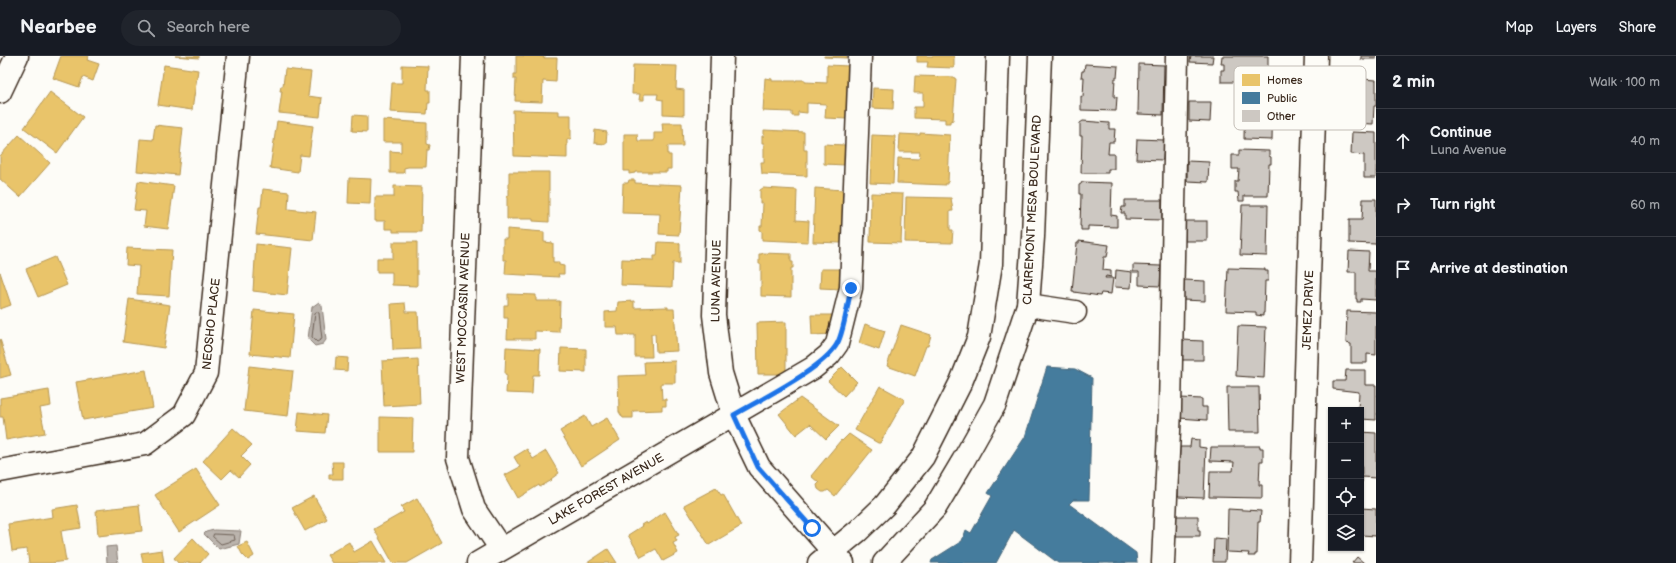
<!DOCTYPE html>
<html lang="en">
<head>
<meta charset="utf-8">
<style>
  :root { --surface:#171b24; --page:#20242c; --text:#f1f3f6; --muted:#9ea1a6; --line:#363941 }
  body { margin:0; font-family:"Balsamiq Sans",sans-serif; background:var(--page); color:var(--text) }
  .controls { position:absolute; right:12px; bottom:12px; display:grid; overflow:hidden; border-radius:0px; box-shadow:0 1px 3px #0004 }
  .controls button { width:36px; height:36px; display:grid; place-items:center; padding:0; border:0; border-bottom:1px solid var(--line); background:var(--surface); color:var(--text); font:20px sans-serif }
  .stop { position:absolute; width:12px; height:12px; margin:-9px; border:3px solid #1a73e8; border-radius:50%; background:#fff }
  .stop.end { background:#1a73e8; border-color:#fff; box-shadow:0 1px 4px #0008 }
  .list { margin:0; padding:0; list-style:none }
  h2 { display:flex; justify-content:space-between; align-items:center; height:52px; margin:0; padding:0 16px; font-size:17px }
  h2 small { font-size:13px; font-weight:400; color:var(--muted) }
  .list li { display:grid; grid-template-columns:26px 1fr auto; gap:12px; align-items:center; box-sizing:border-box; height:64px; padding:0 16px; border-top:1px solid var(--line) }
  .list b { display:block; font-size:15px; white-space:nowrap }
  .list p { margin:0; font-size:13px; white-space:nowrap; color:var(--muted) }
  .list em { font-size:13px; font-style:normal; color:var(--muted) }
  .icon { flex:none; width:22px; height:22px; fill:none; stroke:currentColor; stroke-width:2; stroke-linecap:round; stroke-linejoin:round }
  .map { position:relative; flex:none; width:1376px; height:507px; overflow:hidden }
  header { display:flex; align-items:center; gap:24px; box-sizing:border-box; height:56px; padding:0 20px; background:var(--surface); border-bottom:1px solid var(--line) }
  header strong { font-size:19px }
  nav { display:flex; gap:22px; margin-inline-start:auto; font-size:14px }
  .search { width:280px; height:36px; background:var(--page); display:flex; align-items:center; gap:10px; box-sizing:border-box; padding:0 14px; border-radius:22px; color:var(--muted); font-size:15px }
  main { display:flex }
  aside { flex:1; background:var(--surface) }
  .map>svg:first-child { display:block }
</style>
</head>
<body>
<header>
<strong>Nearbee</strong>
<div class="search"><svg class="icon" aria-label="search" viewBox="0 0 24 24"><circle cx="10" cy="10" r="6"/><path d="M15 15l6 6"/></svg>Search here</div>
<nav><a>Map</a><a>Layers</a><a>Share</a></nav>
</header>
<main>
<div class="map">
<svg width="1376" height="507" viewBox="0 0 1376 507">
  <rect width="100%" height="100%" fill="#fdfcf7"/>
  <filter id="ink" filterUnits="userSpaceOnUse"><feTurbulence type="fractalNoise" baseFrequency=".025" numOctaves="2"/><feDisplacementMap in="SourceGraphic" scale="8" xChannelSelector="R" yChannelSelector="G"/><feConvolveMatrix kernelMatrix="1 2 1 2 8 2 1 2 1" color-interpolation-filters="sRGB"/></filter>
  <g filter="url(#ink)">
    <!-- water -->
    <g fill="#bbb4ad" stroke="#887d74">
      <polygon points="319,246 322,250 326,284 323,288 315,290 308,283 312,251"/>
      <polygon points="214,474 241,475 239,488 219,493 204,478 206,476"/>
      <polygon points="116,490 118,507 107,507 106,491"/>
    </g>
    <!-- homes -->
    <g fill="#e9c46a" stroke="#b59653">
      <polygon points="61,0 89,0 87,4 99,8 93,25 83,21 79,31 53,22"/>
      <polygon points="175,0 199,0 199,2"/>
      <polygon points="516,0 538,0 544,1 543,2 557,2 556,26 543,25 542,46 515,45 516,23 514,23 514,18 516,18"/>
      <polygon points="824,0 847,0 847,2 824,1"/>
      <polygon points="917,0 954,0 954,12 927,11 928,6 917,6"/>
      <polygon points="164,9 198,14 192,54 158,49"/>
      <polygon points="402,9 428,10 427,34 430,34 430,47 428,47 427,58 390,56 392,27 402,27"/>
      <polygon points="633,9 677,10 676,33 684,34 684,59 663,58 663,44 657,43 658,38 644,38 644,44 639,44 640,38 632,38"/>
      <polygon points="827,9 849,10 847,63 825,62 826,48 807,47 807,57 798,56 798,60 792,60 792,56 763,55 765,22 772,23 772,25 796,25 796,24 805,24 805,26 827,27"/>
      <polygon points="285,13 311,16 308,40 322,42 320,61 279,57 282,35 280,35 281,30 283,30"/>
      <polygon points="915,20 954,21 954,22 956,23 953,64 950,65 950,67 945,67 945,63 914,62 914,51 923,51 923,37 914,37"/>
      <polygon points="873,32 894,33 893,53 872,52"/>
      <polygon points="50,36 83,61 57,97 24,72"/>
      <polygon points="513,54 559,55 559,59 571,59 571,83 567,83 567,102 514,100"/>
      <polygon points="353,59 367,60 367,76 352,75"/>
      <polygon points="383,64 427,67 427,88 430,89 429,94 427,94 426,111 408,111 404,112 404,117 390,117 390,95 401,96 401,86 383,86"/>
      <polygon points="277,65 313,70 309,100 300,99 298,116 270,112"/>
      <polygon points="662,67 682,67 683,90 668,90 668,99 671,99 671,113 667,113 667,116 635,116 635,117 629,118 629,115 624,115 624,78 637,78 638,85 654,85 654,77 663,77"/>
      <polygon points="155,69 183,72 178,119 137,115 140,83 153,84"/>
      <polygon points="595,74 607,76 606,88 594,87"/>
      <polygon points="764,74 804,76 804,94 807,94 807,120 762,118 761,106 764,106 764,87 762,87 762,80 764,80"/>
      <polygon points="920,77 950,79 948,127 946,127 946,129 897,127 898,102 919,103 920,96 899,96 900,78 920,79"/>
      <polygon points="19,79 50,107 20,141 0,123 0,100"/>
      <polygon points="872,79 895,80 893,128 870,127"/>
      <polygon points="824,88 845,89 845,109 824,108"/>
      <polygon points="509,116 549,116 549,166 533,165 533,163 507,163 507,140 509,140"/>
      <polygon points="349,122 371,123 370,148 348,147"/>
      <polygon points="629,124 635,124 635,127 682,129 679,179 659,178 660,158 622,157 623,127 628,127"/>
      <polygon points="138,125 174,130 168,173 144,170 146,155 134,154"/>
      <polygon points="394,130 422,131 421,176 393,176 393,173 385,173 385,165 375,165 375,141 394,141"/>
      <polygon points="763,132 797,134 796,164 809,165 808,186 762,184 762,175 760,174 760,170 762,170 763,147 760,147 760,134"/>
      <polygon points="815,132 843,134 841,187 813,186"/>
      <polygon points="263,133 289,136 288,153 316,156 313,184 256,178 259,151 261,151"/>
      <polygon points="871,137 903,138 901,187 870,186"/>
      <polygon points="906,141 951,142 953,155 950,155 950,174 953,174 952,187 905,186"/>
      <polygon points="507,173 544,176 544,186 553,187 553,206 559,206 559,209 564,210 564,218 558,218 559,221 505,218 506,204 503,204 503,183 507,183"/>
      <polygon points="393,186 417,186 417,230 392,229 392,216 377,216 377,202 393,202"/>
      <polygon points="658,186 680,187 680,207 673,207 672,231 621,229 622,203 654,204 654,200 657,200"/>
      <polygon points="256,188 292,192 287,239 253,235"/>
      <polygon points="127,192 172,194 169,240 137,238 139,210 126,209"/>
      <polygon points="762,197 791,198 791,206 793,206 793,212 791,212 791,241 761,240 761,208 759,208 759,198 762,198"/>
      <polygon points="55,201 67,229 38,241 26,213"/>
      <polygon points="821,213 842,213 841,233 820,232"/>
      <polygon points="0,216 11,249 0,253"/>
      <polygon points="508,238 536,239 536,245 560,245 559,276 535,275 535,283 507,283 508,262 504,262 504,249 508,249"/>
      <polygon points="129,243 170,249 164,292 123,286"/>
      <polygon points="634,245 634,252 668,251 668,253 674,253 677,295 656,296 655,278 651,278 652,301 635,301 635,279 618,279 617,271 605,271 605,256 617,255 618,246"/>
      <polygon points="405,247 406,256 418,256 420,293 393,294 391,248"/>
      <polygon points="254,254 294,258 290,302 250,298"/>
      <polygon points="811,259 832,259 833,278 812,279"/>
      <polygon points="786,266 786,318 758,318 757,267"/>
      <polygon points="865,268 885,275 879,294 859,287"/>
      <polygon points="901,269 931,279 928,290 926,290 915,320 887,310"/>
      <polygon points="0,283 11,319 0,322"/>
      <polygon points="506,291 540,293 539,319 533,319 532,338 506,337 507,319 505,318"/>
      <polygon points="561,292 586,293 586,316 560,315"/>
      <polygon points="336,301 348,302 347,315 335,314"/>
      <polygon points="418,303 420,348 384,350 382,305"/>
      <polygon points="675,305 675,327 661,327 662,343 666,343 666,350 662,350 662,354 633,355 633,362 623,362 619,356 618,320 645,319 644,306"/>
      <polygon points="249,310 293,315 288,360 244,355"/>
      <polygon points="842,311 857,326 844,340 828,325"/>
      <polygon points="146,314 153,352 83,364 76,326"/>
      <polygon points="880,330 904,343 904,345 880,387 878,387 855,374"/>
      <polygon points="49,334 51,350 40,352 45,377 6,384 3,361 0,361 0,342"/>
      <polygon points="800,342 839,370 826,383 810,368 796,379 779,358"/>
      <polygon points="299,356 327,359 325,377 297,375"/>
      <polygon points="585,360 591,371 607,362 620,384 581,410 560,375"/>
      <polygon points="380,361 413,362 412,396 380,396"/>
      <polygon points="233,372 252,389 241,400 250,409 239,421 231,414 222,423 203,405"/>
      <polygon points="849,378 872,394 835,440 828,434 825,436 822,436 818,433 817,429 819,427 811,420 841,384 842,385"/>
      <polygon points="527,393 533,403 546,395 559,417 551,423 552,424 540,431 539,429 518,442 505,419 520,411 514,401"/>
      <polygon points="332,406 343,406 343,423 329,423 329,418 333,418"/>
      <polygon points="196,413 220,449 179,476 155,439"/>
      <polygon points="716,432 721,439 723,438 741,470 709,489 684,449"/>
      <polygon points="314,440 327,463 305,475 292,452"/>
      <polygon points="417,442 442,487 407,507 393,507 374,473 404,456 401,451"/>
      <polygon points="77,449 81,472 61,475 66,505 51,507 29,507 27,493 12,495 8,468 53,461 52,453"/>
      <polygon points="139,449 142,475 98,480 96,454"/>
      <polygon points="665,456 679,479 675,481 677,485 673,487 678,497 663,505 656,493 641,501 628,479 642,470 641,469 646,466 647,468"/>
      <polygon points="193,482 208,498 200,507 178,507 174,502"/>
      <polygon points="373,485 386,507 332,507 327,499 349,486 354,496"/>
      <polygon points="247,486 254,500 248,504 242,498 238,490"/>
      <polygon points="608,493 617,507 587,507"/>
      <polygon points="162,494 164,507 143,507 141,497"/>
    </g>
    <!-- public -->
    <polygon fill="#457b9d" stroke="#426377" points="1047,311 1075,313 1092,322 1089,444 1073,444 1069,448 1136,497 1137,507 1058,507 1014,474 996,507 931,507 932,504 962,485 966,474 971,477 992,440 988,437 1025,381"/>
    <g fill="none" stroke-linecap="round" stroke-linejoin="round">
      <!-- shore -->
      <g stroke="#6e6157" stroke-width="1">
        <polygon points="317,256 319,257 322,283 317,286 312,281 315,257"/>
        <polygon points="214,478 234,479 235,484 221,488 213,481"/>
      </g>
    </g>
    <!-- building -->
    <g fill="#cdc8c2" stroke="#3b2a1e">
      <polygon points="1191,0 1213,0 1212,7 1190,6"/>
      <polygon points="1222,0 1268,0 1268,17 1238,16 1238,26 1221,26 1221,14 1224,14 1224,8 1221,8"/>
      <rect x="1361" y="0" width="15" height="3"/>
      <polygon points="1085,8 1118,10 1117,22 1115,22 1114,41 1117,41 1116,55 1081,54 1081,40 1083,41 1084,21 1081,21 1082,15 1084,15"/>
      <polygon points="1139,8 1164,9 1163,59 1138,58"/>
      <polygon points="1361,23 1376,24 1376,50 1374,50 1373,68 1352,67 1352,47 1360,48"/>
      <polygon points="1245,32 1273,32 1272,84 1244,83"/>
      <polygon points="1189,46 1211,46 1210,66 1189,65"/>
      <polygon points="1083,65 1109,67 1109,73 1115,73 1114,86 1109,86 1108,98 1114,98 1114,113 1108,113 1108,117 1081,117 1082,80 1080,80 1080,67"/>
      <polygon points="1352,76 1376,77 1376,122 1364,122 1364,99 1351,98"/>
      <polygon points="1137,83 1164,84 1163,104 1136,103"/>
      <polygon points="1239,94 1269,95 1269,100 1271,101 1271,108 1269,108 1268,140 1244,140 1244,145 1239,145 1238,136 1235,136 1235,125 1238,125 1239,113 1232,113 1232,99 1239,99"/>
      <polygon points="1187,105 1209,106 1208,126 1187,125"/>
      <polygon points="1082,126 1112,127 1111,159 1117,160 1117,171 1088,170 1088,174 1081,174 1081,170 1080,170 1081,138 1079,138 1079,129 1081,128"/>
      <polygon points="1363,143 1376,143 1376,188 1349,187 1349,164 1362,164"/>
      <polygon points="1125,144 1162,144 1162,164 1125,163 1125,157 1121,157 1122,151 1125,151"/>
      <polygon points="1242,149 1268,149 1267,200 1240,199"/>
      <rect x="1185" y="165" width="22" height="20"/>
      <polygon points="1079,185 1109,189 1107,201 1104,201 1103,214 1111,215 1111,221 1106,220 1105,222 1113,222 1111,238 1101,237 1100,240 1074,236 1074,235 1072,235 1077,187 1079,187"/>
      <polygon points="1349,195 1369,196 1368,215 1376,215 1376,244 1361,243 1361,246 1357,246 1357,243 1356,243 1356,216 1348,216"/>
      <polygon points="1133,209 1161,210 1160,230 1139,229 1139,216 1133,216"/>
      <polygon points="1228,212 1265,213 1265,215 1268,215 1268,225 1265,225 1264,257 1263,257 1263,260 1256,259 1256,256 1226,255"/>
      <polygon points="1116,214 1132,216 1131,232 1115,231"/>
      <polygon points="1184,224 1205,225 1205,245 1183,244"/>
      <polygon points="1347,255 1376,256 1376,299 1367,298 1367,307 1351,307 1351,288 1346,287"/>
      <polygon points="1238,270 1266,271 1264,322 1236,320"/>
      <polygon points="1182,284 1203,285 1203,304 1181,304"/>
      <polygon points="1346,314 1365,314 1365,329 1376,329 1376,364 1361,363 1361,354 1358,354 1359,336 1333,333 1333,325 1345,325"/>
      <polygon points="1227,331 1259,331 1260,376 1228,376"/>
      <polygon points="1180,342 1202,343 1202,351 1207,351 1207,364 1179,362"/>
      <polygon points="1361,376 1376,377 1376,422 1362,421 1362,426"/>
      <polygon points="1191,383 1199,384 1199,391 1206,392 1204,442 1178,441 1180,391 1190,391"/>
      <polygon points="1234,390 1260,390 1260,392 1263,392 1263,405 1260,405 1259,429 1262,429 1262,442 1209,441 1210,415 1233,415 1234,406 1210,405 1211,391 1234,391"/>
      <polygon points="1361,452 1376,453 1376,480 1361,479"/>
      <polygon points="1228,453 1261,455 1260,466 1258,466 1257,498 1255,498 1255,500 1248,500 1249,497 1227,496"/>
      <polygon points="1176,460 1198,460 1198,474 1200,474 1200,480 1176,480"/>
      <polygon points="1214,482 1226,483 1225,506 1213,506"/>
      <polygon points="1357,501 1364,507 1352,507"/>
    </g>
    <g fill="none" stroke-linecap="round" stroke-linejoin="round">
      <defs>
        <g id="minor">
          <polyline points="473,0 458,402 474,453 501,493"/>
          <polyline points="722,0 714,259 721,317 734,359 759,411 843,507"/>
          <polyline points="0,36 17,0"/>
          <polyline points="1028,249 1075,256"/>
          <polyline points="0,415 145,388 184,359 206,317 238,0"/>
          <polyline points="478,507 813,312 829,299 837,288 851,232 860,0"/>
          <polyline points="1163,507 1170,353 1177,0"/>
          <polyline points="1300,507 1316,0"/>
        </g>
        <g id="major">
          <polyline points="819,507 858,475 885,449 923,401 961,326 979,281 991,208 998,0"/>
          <polyline points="884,507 935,452 963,405 995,348 1028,249 1033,181 1040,0"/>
        </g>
      </defs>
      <!-- minor casing -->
      <use href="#minor" stroke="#3b2a1e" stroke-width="25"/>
      <!-- major casing -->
      <use href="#major" stroke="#3b2a1e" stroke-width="25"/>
      <!-- minor -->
      <use href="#minor" stroke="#fdfcf7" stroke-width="22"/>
      <!-- major -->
      <use href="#major" stroke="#fdfcf7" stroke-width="22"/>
    </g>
  </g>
  <g fill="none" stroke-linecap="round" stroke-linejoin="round" filter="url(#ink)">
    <!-- route -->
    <path stroke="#1a73e8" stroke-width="5" d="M812 472 758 411 734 359C759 344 823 313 837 288 844 276 848 246 851 232"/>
  </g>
  <g text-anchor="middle" stroke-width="4" stroke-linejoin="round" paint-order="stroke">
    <!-- street labels -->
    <g font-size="12" fill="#3b2a1e" stroke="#fdfcf7">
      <text transform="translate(1032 154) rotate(-87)" y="4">CLAIREMONT MESA BOULEVARD</text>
      <text transform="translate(716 225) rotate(-89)" y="4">LUNA AVENUE</text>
      <text transform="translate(463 252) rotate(-88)" y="4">WEST MOCCASIN AVENUE</text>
      <text transform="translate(1308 254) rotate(-88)" y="4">JEMEZ DRIVE</text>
      <text transform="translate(211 268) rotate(-84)" y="4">NEOSHO PLACE</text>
      <text transform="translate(606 433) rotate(-30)" y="4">LAKE FOREST AVENUE</text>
    </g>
  </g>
  <!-- legend -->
  <rect x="1234" y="10" width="132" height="64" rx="6" fill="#fdfcf7" stroke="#c3bdb6" stroke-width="1"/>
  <rect x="1242" y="18" width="18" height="12" fill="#e9c46a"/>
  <rect x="1242" y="36" width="18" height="12" fill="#457b9d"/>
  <rect x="1242" y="54" width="18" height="12" fill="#cdc8c2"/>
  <g font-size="11" fill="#3b2a1e">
    <text x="1267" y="28">Homes</text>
    <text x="1267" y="46">Public</text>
    <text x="1267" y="64">Other</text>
  </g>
</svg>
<div class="controls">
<button>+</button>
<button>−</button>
<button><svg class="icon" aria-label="locate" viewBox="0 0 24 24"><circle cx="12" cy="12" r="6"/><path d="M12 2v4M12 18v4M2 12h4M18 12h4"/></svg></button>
<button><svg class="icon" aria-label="layers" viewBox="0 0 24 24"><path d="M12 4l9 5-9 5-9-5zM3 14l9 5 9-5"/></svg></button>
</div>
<div class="stop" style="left:812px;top:472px"></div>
<div class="stop end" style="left:851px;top:232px"></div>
</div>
<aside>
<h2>2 min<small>Walk · 100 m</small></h2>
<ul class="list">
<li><svg class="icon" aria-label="ahead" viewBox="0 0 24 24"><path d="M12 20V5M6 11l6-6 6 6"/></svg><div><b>Continue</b><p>Luna Avenue</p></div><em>40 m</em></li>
<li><svg class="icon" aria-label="right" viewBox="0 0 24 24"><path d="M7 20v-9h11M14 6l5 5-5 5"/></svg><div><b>Turn right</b></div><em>60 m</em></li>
<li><svg class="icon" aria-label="arrive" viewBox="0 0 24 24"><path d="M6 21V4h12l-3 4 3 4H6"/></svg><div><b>Arrive at destination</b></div></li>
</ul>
</aside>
</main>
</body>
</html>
